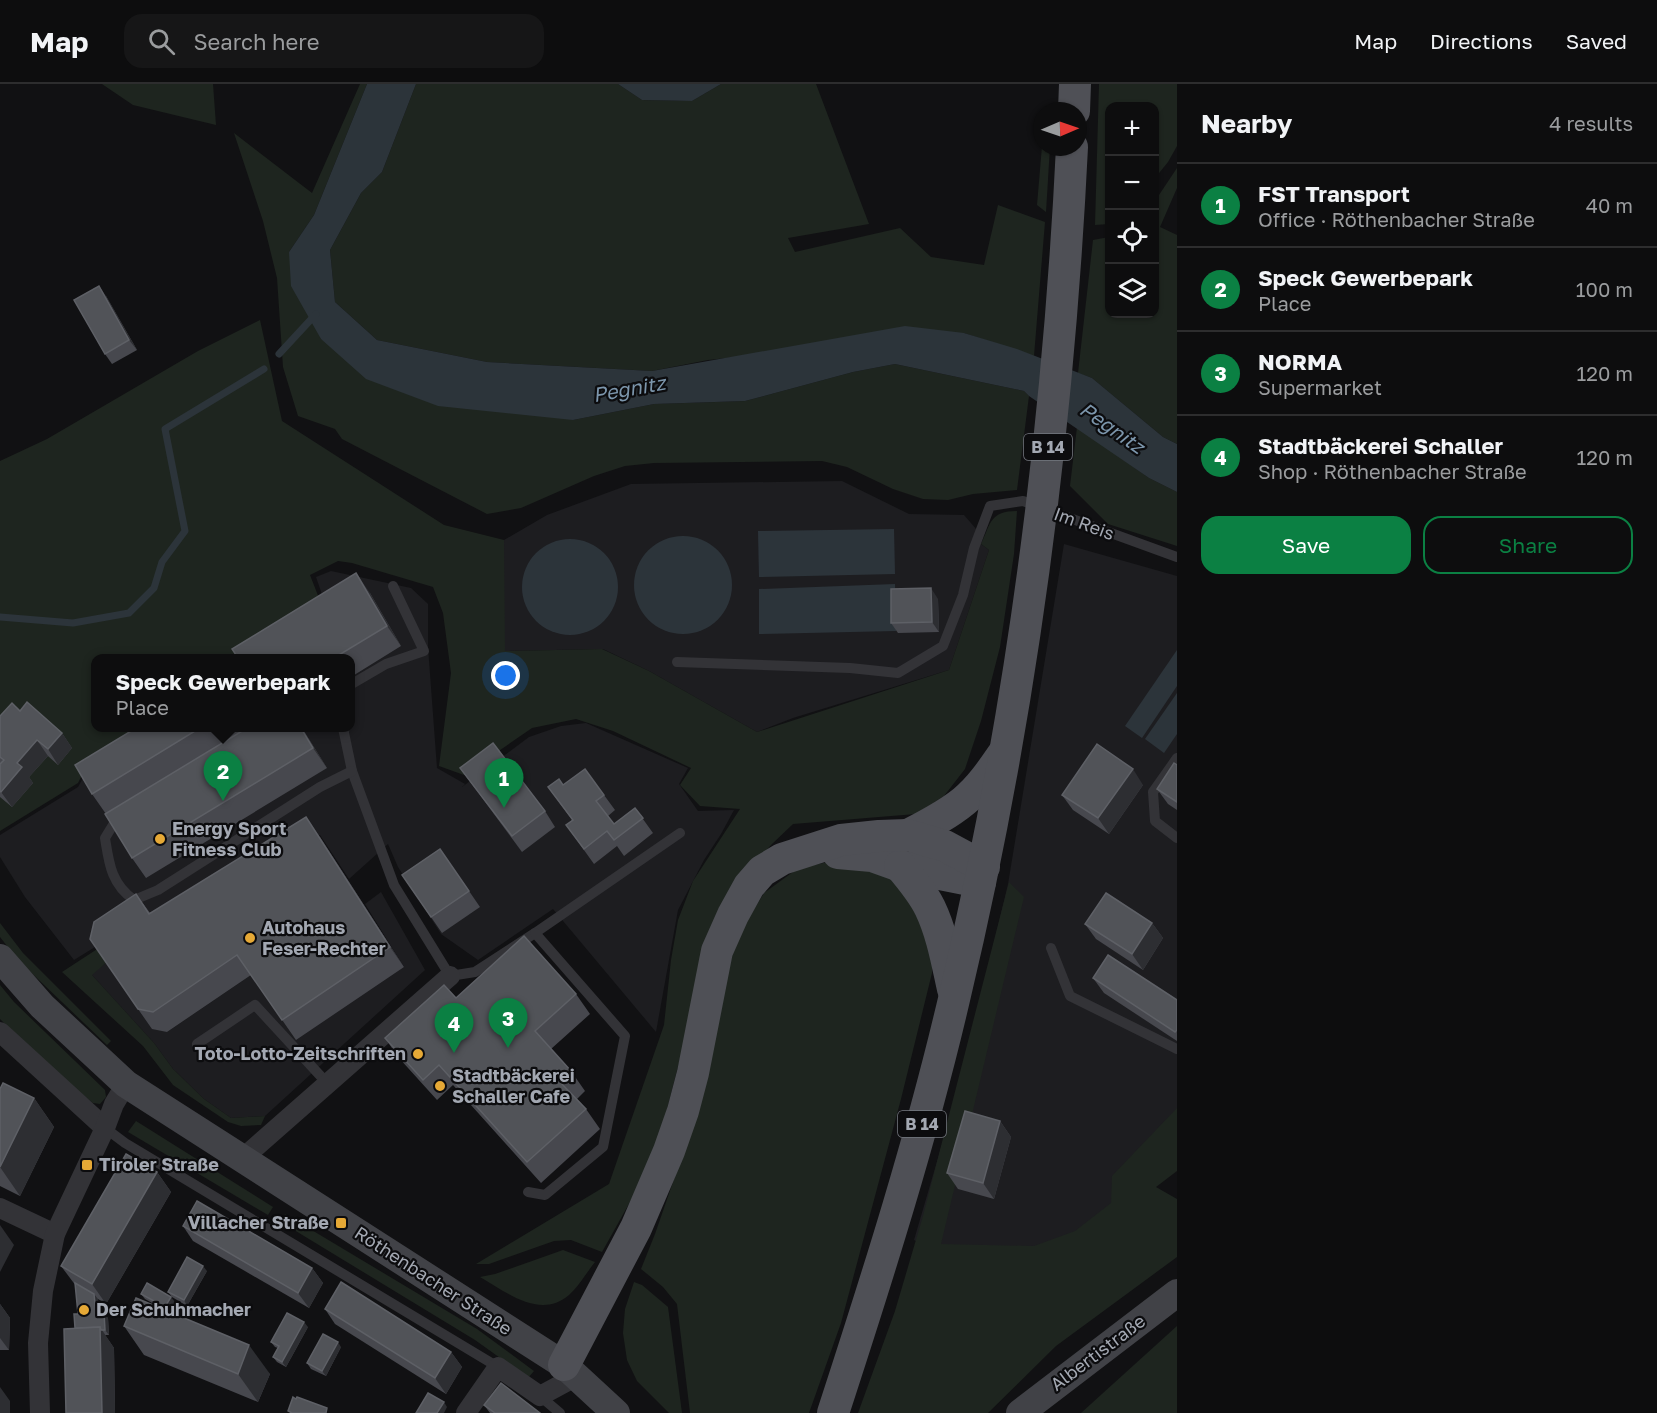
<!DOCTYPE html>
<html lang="en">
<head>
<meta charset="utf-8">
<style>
  :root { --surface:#0d0d0e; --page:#161617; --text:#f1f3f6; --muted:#9a9c9e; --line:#2d2d2e; --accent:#0b8043 }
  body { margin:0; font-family:"Golos Text",sans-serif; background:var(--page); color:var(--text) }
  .controls { position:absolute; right:18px; top:18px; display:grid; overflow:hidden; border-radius:12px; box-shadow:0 2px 4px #0004 }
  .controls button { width:54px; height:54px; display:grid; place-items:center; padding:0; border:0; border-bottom:2px solid var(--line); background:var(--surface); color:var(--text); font:30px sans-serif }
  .compass { position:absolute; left:1033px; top:18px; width:54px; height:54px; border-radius:50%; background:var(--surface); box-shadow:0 2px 4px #0004; rotate:88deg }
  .you { position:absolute; left:506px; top:592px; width:21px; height:21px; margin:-15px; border:4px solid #fff; border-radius:50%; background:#1a73e8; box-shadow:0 0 0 9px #1a73e833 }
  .badge { display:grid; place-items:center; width:39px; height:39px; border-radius:50%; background:var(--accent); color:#fff; font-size:20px; font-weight:700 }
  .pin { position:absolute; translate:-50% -50px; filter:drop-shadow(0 2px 3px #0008) }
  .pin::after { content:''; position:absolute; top:32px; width:21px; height:18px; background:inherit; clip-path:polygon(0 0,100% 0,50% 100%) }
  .popup { position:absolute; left:91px; top:570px; width:264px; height:78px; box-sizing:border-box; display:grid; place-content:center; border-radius:12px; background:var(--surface); filter:drop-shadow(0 2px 4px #0005); font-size:20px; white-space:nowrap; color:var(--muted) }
  .popup b { font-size:22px; color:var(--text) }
  .popup::after { content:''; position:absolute; left:50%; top:100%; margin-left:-12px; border:12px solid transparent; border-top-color:var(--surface) }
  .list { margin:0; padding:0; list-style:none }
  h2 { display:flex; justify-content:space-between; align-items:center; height:78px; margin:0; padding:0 24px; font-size:26px }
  h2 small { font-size:20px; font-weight:400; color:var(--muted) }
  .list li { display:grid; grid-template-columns:39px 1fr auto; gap:18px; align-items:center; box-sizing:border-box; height:84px; padding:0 24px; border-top:2px solid var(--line) }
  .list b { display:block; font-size:22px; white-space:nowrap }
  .list p { margin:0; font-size:20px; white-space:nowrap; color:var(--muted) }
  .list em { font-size:20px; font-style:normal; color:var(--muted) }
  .actions { display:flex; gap:12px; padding:18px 24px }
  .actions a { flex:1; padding:14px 0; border:2px solid var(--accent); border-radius:18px; text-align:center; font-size:21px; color:var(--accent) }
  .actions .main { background:var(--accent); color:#fff }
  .icon { flex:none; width:33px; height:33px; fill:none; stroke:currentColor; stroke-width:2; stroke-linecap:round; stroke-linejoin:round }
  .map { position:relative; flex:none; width:1177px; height:1329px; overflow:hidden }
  header { display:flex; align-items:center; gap:36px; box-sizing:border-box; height:84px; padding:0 30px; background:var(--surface); border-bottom:2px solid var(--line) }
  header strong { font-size:28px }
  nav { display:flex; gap:33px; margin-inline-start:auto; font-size:21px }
  .search { width:420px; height:54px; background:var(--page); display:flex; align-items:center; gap:15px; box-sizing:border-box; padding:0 21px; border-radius:18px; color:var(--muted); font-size:22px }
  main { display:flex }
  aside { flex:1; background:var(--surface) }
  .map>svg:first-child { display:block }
</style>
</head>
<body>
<header>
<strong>Map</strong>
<div class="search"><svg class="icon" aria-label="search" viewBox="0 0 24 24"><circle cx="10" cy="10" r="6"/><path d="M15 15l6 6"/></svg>Search here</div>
<nav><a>Map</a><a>Directions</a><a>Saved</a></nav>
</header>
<main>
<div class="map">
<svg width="1177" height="1329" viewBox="0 0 1177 1329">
  <rect width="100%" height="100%" fill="#111113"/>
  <!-- built -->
  <g fill="#1d1d20">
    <polygon points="842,397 909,430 964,431 977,446 974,455 989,466 949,586 793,634 757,648 649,587 603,565 504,567 504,456 547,431 631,400"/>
    <polygon points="1064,460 1177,492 1177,1067 1042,1227 914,1156 962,992 1008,800"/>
    <polygon points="331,487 411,504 428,520 428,563 437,684 465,700 462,703 529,653 561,642 586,639 688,684 679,700 698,727 734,726 721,750 704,776 678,826 656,948 553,825 478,876 441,850 398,783 388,760 349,795 320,751 164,848 150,829 74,876 25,813 0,773 0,751 78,703 87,687 166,644 350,644 350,574 328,528 316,493"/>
    <polygon points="381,808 425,886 265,1032 231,1034 204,1015 173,985 154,959 91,890 107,878 167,948 251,891 404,883 365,820"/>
  </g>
  <!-- green -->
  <g fill="#1e251f">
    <polygon points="102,0 213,0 216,41 133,21"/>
    <polygon points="360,0 367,0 314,131 289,168 321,255 573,336 654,320 745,317 853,288 895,280 1024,307 1029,312 1017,406 973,410 948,416 923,415 893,405 847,383 822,377 654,379 625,382 594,392 521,424 487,430 342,355 335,345 298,332 283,283 277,194 263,137 234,49 312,109"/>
    <polygon points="416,0 618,0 642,16 692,17 721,0 816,0 869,140 788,154 795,168 900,144 931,173 984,181 998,121 1045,138 1034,272 964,249 708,276 652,287 487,278 377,256 335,218 330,166 361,109 382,88"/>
    <polygon points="1099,0 1177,0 1177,62 1168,78 1155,94 1154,22 1110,22 1109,140 1095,141"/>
    <polygon points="1042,62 1050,63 1046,128 1037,121"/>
    <polygon points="1177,84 1177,104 1160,143 1177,151 1177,360 1163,353 1092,294 1078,289 1093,156 1109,153 1110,230 1154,230 1155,117"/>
    <path d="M260 236 282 337 444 441 504 456 505 567 602 565 649 587 757 648 949 586 989 466 981 460C991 439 990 427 1017 427L1014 470 1000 563 981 637 965 685 944 712 916 730 793 740 772 760 735 801 688 944 658 1060 635 1109 602 1168 571 1156 554 1157 489 1180H476L609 1100 664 941 671 876 678 836 693 797 740 725 700 722 680 701 691 684 613 647 576 635 532 644 464 691 439 682 451 589 443 529 433 503 352 479 338 477 310 491 324 527 250 574H95V644H158L87 681 78 699 0 747V377L47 355 198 267Z"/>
    <polygon points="1077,343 1149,394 1177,408 1177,462 1108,440 1070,402"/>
    <polygon points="836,776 898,793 932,850 932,889 901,1015 841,1239 809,1329 690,1329 677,1220 663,1203 641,1185 655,1150 699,1023 716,938 736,855 764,809 797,785"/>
    <polygon points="1009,798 1024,813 941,1160 1034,1162 1075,1147 1111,1119 1112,1092 1177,1024 1177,1087 1156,1103 1177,1115 1177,1173 1056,1262 988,1329 858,1329 895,1227 923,1132"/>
    <polygon points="0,839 23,869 111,957 107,961 18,876 0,853"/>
    <polygon points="108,858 107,878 92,891 154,959 173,985 204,1015 231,1034 265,1032 261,1041 241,1042 228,1038 173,1001 143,962 62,888"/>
    <polygon points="0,901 14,918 105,1006 106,1013 100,1020 93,1019 54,988 0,935"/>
    <polygon points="136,1037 273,1123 268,1131 128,1048"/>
    <polygon points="285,1130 477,1245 534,1287 528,1294 475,1256 281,1138"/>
    <path d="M563 1166 595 1178C587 1188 579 1202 569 1211 540 1236 506 1208 480 1193L495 1190Z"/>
    <polygon points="634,1198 642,1201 668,1223 682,1329 669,1329 637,1297 627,1276 623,1249 625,1225"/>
    <polygon points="1177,1242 1177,1329 1081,1329"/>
  </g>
  <!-- water -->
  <g fill="#2c343a">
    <polygon points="367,0 416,0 382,88 361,109 330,166 335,218 377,256 487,278 652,287 905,242 964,249 1017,265 1092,294 1163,353 1177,360 1177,408 1149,394 1029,312 1024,307 895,280 853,288 745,317 654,320 573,336 438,322 366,295 321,255 291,202 289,168 314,131"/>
    <polygon points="618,0 721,0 692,17 642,16"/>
    <polygon points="894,445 895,490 759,493 758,447"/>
    <circle cx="683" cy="501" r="49"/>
    <circle cx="570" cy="503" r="48"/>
    <polygon points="895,500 896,547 759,550 759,505"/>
    <polygon points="1177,566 1177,602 1142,654 1125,642"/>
    <polygon points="1177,609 1177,650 1164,669 1145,655"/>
  </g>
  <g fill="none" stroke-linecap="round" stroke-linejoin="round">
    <!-- stream -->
    <g stroke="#2c343a" stroke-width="7">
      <polyline points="279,270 316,230"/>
      <polyline points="0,533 73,539 129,529 154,504 162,478 185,447 165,345 264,285"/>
    </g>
    <!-- service -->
    <g stroke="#333337" stroke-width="10">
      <polyline points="677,578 850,584 898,589 943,562 963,511 974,464 990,422 1023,417 1177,473"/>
      <polyline points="350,601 386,580 424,567 393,502"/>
      <polyline points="343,644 352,687 394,801 450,892 475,888 535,849 680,749"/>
      <polyline points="1177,674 1153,708 1155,737 1177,754"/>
      <path d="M121 734 116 736 105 754C109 779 111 800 134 816L158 806 320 703 352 687"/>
      <polyline points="1051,864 1070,912 1177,965"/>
      <polyline points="197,960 255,921 327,999"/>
      <polyline points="105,1044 125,1059 498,1283"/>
      <polyline points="528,1108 545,1111 603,1063 625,952 535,849"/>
      <polyline points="540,1312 560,1329"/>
    </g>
    <!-- minor -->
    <g stroke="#333337" stroke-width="20">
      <polyline points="0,948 105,1044"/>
      <polyline points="242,1075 450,892"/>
      <polyline points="0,1124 55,1150"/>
      <polyline points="40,1329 38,1259 43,1207 55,1150 105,1044 114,1020 126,1000"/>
      <polyline points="466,1329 498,1283 540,1312 577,1292"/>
    </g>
    <!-- secondary -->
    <g stroke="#414247" stroke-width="28">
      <polyline points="0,874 42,922 126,1000 564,1281 616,1329"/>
      <polyline points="1020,1329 1177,1209"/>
    </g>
    <!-- primary -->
    <g stroke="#4f5056" stroke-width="32">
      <polyline points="1074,27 1075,0"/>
      <path d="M908 751C927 741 947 731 964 717 980 704 992 686 1003 670"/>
      <polyline points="838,769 872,772 900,782 980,798"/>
      <path d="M900 782C911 795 922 808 930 824 942 849 947 878 953 905"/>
      <polyline points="564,1281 636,1144 669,1067 683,1027 693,989 717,867 733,831 749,802 762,787 782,775 841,756 879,752 908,751 945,762 984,783"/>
      <path d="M833 1329C878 1191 922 1053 955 911 1021 633 1058 349 1072 63"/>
    </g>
  </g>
  <!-- wall -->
  <g fill="#47484e">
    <polygon points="106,212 137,266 112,280 105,270"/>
    <polygon points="370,509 401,562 351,593 351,574 238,574"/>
    <polygon points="938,515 939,548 898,549 891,539"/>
    <polygon points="20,627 62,649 72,664 58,681 48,672 29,693 33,699 12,723 0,713 0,632"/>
    <polygon points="136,644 302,644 327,684 146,794 132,774 106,730 92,710"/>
    <polygon points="1177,681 1177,726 1168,720 1157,705"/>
    <polygon points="460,684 545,727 555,743 522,768"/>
    <polygon points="563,701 604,711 615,726 608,732 614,740 635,724 653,749 624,772 617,762 594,780 566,741 572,736 548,703"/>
    <polygon points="1143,701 1109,750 1073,726 1062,711"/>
    <polygon points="320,753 404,883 296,956 251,891 167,948 152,945 138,925 136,810 150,829"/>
    <polygon points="440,765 480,823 442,849 402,791"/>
    <polygon points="1152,839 1163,854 1143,886 1096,855 1085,840"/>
    <polygon points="1093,894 1177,916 1177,957 1104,909"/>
    <polygon points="576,910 590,930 551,965 571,987 585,1007 577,1015 586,1025 600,1045 541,1099 453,1001 437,1016 399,974 385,954 456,914"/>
    <polygon points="0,1006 34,1014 54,1043 20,1112 0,1102"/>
    <polygon points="1000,1037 1011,1053 994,1115 958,1105 947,1089"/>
    <polygon points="157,1088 171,1108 106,1220 98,1215 99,1229 108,1234 109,1251 105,1251 114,1264 115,1329 66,1329 78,1230 76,1202 61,1182"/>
    <polygon points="183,1142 312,1184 323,1199 309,1224 193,1157"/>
    <polygon points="207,1187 187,1222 172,1213 168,1208"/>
    <polygon points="141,1210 175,1218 169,1228 270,1290 258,1318 144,1271 124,1242 163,1225 145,1215"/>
    <polygon points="0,1220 10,1234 9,1266 0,1266"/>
    <polygon points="325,1225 451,1268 462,1283 446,1310 335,1240"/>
    <polygon points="308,1243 286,1283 277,1278 273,1273 278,1264 275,1263 271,1258"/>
    <polygon points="341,1263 326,1292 311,1285 307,1279"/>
    <polygon points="484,1321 540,1329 490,1329"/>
  </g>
  <!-- shaded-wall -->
  <g fill="#2d2e32">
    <polygon points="99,202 106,212 137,266 129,256"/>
    <polygon points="356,489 370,509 401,562 387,542"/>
    <polygon points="931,504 938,515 939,548 932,538"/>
    <polygon points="301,644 302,644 327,684 313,664"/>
    <polygon points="62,649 72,664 58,681 48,665"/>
    <polygon points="37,656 48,672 29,693 33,699 12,723 1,708 17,679"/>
    <polygon points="1133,685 1143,701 1109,750 1098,734"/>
    <polygon points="306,733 320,753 404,883 390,863"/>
    <polygon points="1152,839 1163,854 1143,886 1132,870"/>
    <polygon points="34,1014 54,1043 20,1112 0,1083"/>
    <polygon points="1000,1037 1011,1053 994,1115 983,1099"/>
    <polygon points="157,1088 171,1108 106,1220 92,1200"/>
    <polygon points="0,1141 14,1161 0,1188"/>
    <polygon points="203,1182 207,1187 187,1222 184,1216"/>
    <polygon points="312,1184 323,1199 309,1224 298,1209"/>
    <polygon points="94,1210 98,1215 100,1234 96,1229"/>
    <polygon points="171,1213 175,1218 169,1229 165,1223"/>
    <polygon points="0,1220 10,1234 9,1266 0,1254"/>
    <polygon points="104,1229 108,1234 109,1251 105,1246"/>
    <polygon points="304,1238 308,1243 286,1283 282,1278"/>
    <polygon points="100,1243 114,1264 115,1329 102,1329"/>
    <polygon points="338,1258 341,1263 326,1292 322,1287"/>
    <polygon points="249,1261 270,1290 258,1318 238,1290"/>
    <polygon points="451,1268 462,1283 446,1310 435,1294"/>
    <polygon points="0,1303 10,1317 10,1329 0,1329"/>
    <polygon points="444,1318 447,1323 444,1329 437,1329"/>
  </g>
  <!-- building -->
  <g fill="#515358" stroke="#5e6066" stroke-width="1.5">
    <polygon points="99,202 129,256 105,270 74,216"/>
    <polygon points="356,489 387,542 334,574 238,574 232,565"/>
    <polygon points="931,504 932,538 891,539 891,505"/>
    <polygon points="27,618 62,649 48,665 37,656 17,679 22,683 1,708 0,707 0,680 4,676 0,673 0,632 12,619 20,627"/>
    <polygon points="136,644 200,644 92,710 75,681"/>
    <polygon points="247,644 301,644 313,664 132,774 105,730"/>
    <polygon points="493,659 545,727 512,752 460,684"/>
    <polygon points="1097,660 1133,685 1098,734 1062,711"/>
    <polygon points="1174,679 1177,681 1177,718 1157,705"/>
    <polygon points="585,685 604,711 596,717 614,740 635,724 643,734 614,756 607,747 584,765 566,741 573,736 548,703 559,695 563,701"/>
    <polygon points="306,733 390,863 282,936 237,871 153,928 138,925 90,855 94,838 136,810 149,830"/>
    <polygon points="440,765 469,807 431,833 402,791"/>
    <polygon points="1106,809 1152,839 1132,870 1085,840"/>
    <polygon points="524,852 576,910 535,947 571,987 560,998 586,1025 527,1078 439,981 423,996 385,954 444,901 456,914"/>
    <polygon points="1108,871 1177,916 1177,946 1175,948 1093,894"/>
    <polygon points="3,999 34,1014 0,1083 0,1005"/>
    <polygon points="965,1027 1000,1037 983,1099 947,1089"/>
    <polygon points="126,1070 157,1088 92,1200 61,1182"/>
    <polygon points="197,1117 312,1184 298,1209 183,1142"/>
    <polygon points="187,1173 203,1182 184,1216 168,1208"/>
    <polygon points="341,1198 451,1268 435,1294 325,1225"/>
    <polygon points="75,1199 94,1210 96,1229 104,1229 105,1246 101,1246 100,1243 75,1244 74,1230 78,1230"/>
    <polygon points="147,1199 171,1213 165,1223 141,1210"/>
    <polygon points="136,1214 249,1261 238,1290 124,1242"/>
    <polygon points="287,1229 304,1238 282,1278 273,1273 279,1262 271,1258"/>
    <polygon points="100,1243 102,1329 66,1329 64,1245"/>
    <polygon points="323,1250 338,1258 322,1287 307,1279"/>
    <polygon points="501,1299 540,1329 495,1329 484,1321"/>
    <polygon points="428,1309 444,1318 437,1329 416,1329"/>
    <polygon points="293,1313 296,1315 297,1313 327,1324 326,1329 292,1329 288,1327"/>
  </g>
  <!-- markers -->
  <g fill="#e6a936" stroke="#0c0c0e" stroke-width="2">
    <circle cx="160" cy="755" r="6"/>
    <circle cx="250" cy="854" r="6"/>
    <circle cx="418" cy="970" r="6"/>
    <circle cx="440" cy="1002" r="6"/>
    <rect x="81" y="1075" width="12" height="12" rx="3"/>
    <rect x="335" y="1133" width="12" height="12" rx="3"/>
    <circle cx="84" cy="1226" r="6"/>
  </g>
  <g text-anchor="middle" stroke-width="4.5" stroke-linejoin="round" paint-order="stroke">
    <!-- shield labels -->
    <g fill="#0c0c0e" stroke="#767981" stroke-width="1.5">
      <rect x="1024" y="350" width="48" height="26" rx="4.5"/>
      <rect x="898" y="1027" width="48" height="26" rx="4.5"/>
    </g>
    <g font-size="16" font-weight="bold" fill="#a3a8b2">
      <text x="1048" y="369">B 14</text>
      <text x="922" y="1046">B 14</text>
    </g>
    <!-- street labels -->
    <g font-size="18" fill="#a3a8b2" stroke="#0c0c0e">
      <text transform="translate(1084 440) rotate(20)" y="6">Im Reis</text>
      <text transform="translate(433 1197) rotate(33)" y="6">Röthenbacher Straße</text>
      <text transform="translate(1098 1269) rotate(-37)" y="6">Albertistraße</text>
    </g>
    <!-- poi labels -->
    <g font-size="18" font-weight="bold" fill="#a3a8b2" stroke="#0c0c0e" text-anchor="start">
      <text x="172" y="751">Energy Sport<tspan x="172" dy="21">Fitness Club</tspan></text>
      <text x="262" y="850">Autohaus<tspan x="262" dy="21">Feser-Rechter</tspan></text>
      <text x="406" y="976" text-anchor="end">Toto-Lotto-Zeitschriften</text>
      <text x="452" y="998">Stadtbäckerei<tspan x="452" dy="21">Schaller Cafe</tspan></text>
      <text x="99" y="1087">Tiroler Straße</text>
      <text x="329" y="1145" text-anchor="end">Villacher Straße</text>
      <text x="96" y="1232">Der Schuhmacher</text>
    </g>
    <!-- water labels -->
    <g font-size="20" font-style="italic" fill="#7c96ac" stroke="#0c0c0e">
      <text transform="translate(629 305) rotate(-10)" y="7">Pegnitz</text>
      <text transform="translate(1112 344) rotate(35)" y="7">Pegnitz</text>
    </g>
  </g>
</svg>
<div class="controls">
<button>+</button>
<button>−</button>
<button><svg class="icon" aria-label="locate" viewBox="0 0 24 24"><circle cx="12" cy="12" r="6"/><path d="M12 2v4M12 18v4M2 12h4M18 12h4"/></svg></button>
<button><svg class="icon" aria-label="layers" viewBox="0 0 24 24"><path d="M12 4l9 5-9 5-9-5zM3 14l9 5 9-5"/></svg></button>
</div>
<svg class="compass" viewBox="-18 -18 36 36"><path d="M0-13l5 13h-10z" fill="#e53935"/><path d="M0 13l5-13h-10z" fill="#9a9c9e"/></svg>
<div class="you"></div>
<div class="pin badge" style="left:504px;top:724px">1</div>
<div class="pin badge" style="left:223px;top:717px">2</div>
<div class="popup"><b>Speck Gewerbepark</b>Place</div>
<div class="pin badge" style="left:508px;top:964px">3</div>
<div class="pin badge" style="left:454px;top:969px">4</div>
</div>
<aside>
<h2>Nearby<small>4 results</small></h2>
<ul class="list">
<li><span class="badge">1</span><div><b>FST Transport</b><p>Office · Röthenbacher Straße</p></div><em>40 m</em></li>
<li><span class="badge">2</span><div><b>Speck Gewerbepark</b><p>Place</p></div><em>100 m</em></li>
<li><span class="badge">3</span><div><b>NORMA</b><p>Supermarket</p></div><em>120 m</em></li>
<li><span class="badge">4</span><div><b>Stadtbäckerei Schaller</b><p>Shop · Röthenbacher Straße</p></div><em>120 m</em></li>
</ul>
<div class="actions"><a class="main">Save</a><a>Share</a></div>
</aside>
</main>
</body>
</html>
